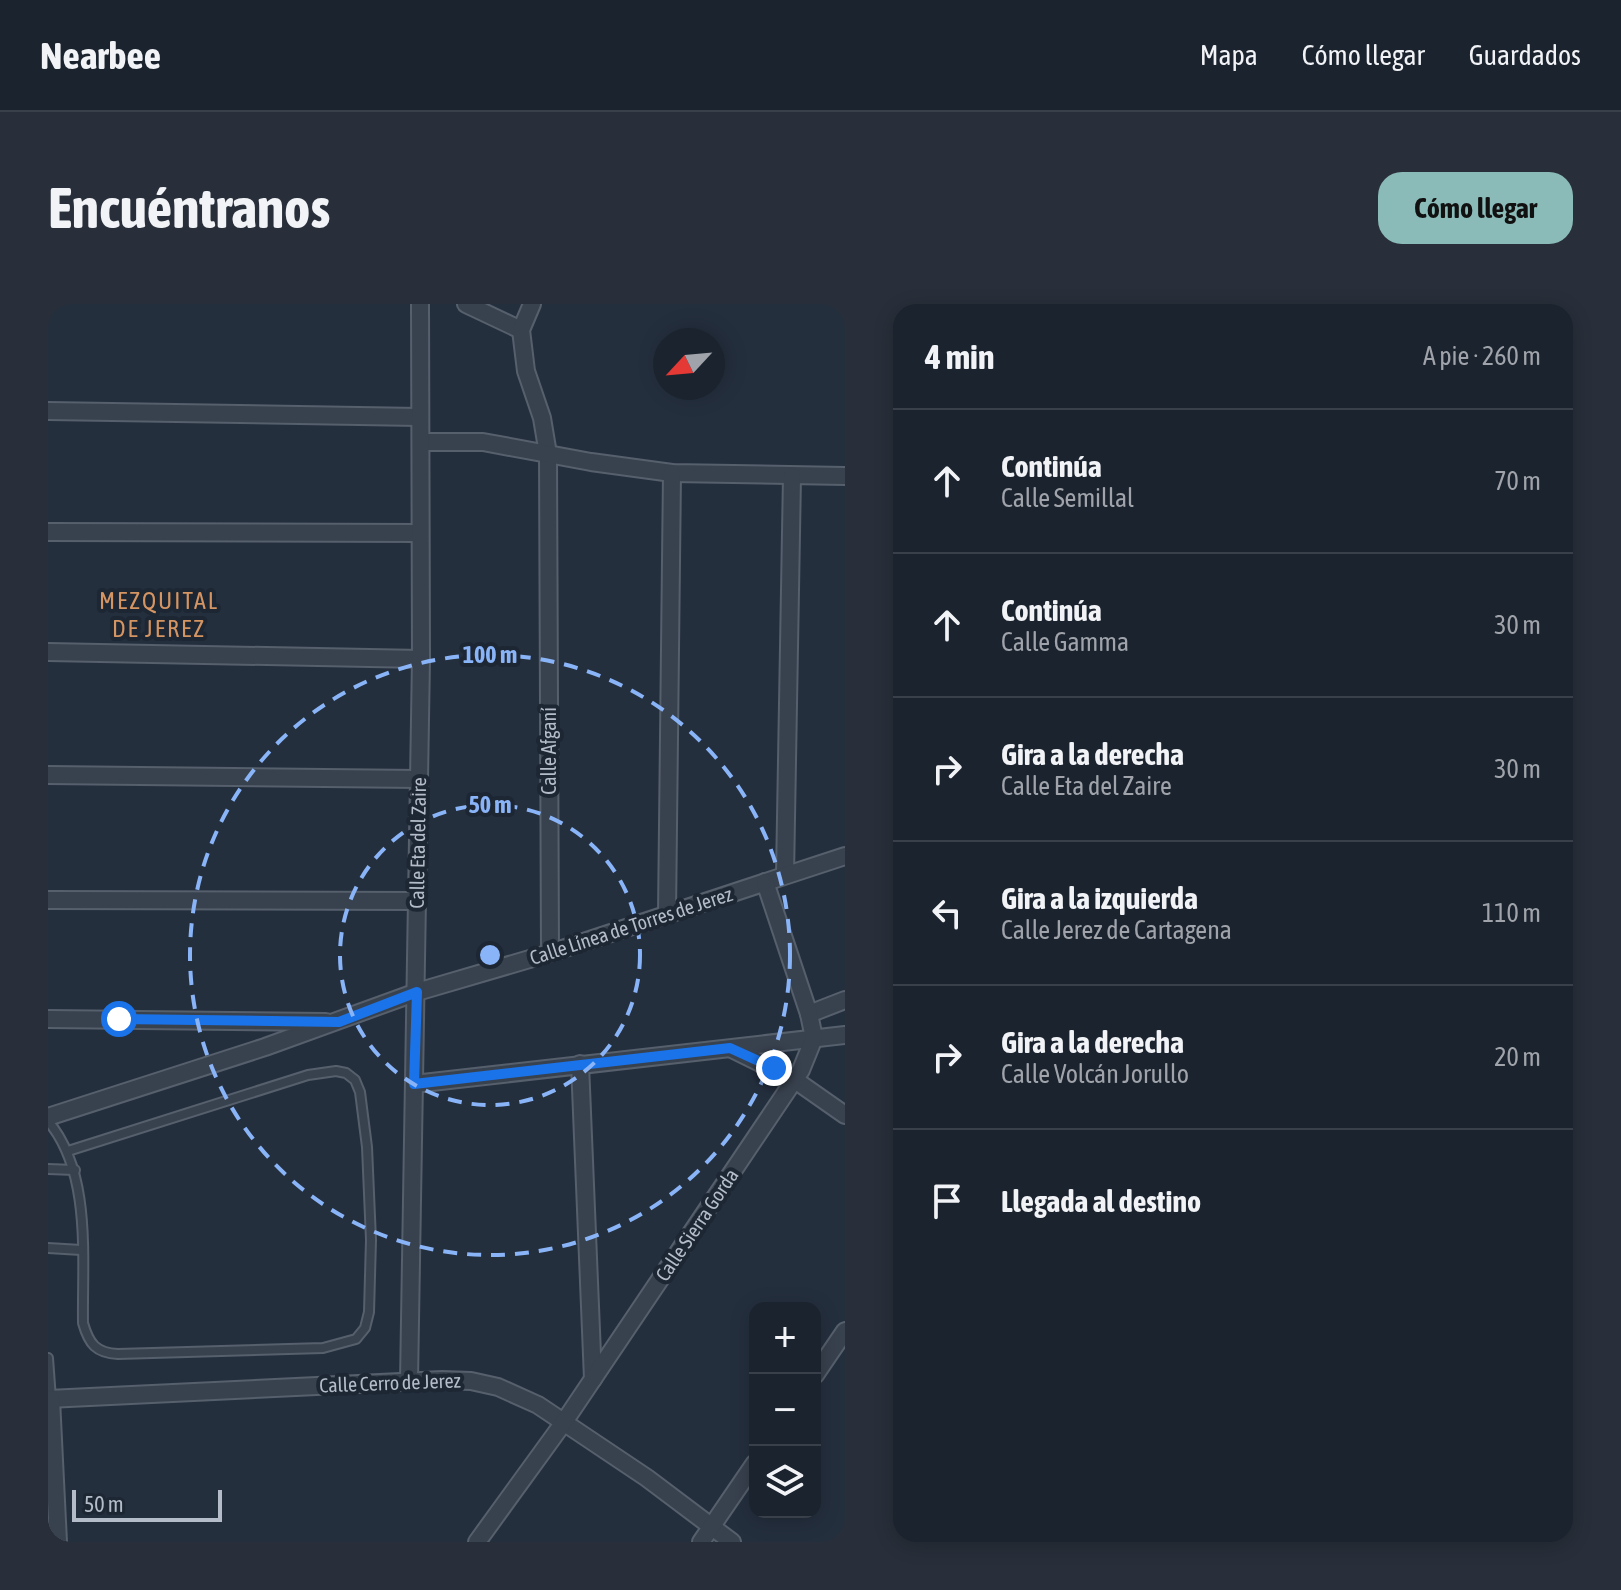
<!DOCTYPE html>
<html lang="es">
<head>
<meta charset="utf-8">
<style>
  :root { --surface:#1b232e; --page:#282f3a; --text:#f1f3f6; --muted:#a0a4aa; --line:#39404a; --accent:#8bbbb9 }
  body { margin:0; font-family:"Asap Condensed",sans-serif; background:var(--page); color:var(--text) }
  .controls { position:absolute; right:24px; bottom:24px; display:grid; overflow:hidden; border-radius:16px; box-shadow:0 4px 20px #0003 }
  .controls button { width:72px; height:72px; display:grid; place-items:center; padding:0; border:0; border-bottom:2px solid var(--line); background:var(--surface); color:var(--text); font:40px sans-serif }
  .compass { position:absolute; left:605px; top:24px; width:72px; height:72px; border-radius:50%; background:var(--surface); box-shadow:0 4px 20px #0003; rotate:244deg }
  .scale { position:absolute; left:24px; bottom:20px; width:150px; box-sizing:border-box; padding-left:8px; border:4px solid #b4bcc9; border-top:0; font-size:22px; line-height:28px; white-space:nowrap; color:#b4bcc9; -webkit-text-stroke:6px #1d2633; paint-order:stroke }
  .stop { position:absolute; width:24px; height:24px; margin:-18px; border:6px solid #1a73e8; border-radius:50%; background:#fff }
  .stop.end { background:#1a73e8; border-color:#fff; box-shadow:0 2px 8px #0008 }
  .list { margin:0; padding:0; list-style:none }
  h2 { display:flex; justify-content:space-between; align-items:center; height:104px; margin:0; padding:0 32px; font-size:34px }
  h2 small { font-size:26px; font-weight:400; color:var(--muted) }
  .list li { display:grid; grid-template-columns:52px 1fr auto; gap:24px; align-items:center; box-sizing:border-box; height:144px; padding:0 32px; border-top:2px solid var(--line) }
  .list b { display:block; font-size:30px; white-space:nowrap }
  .list p { margin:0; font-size:26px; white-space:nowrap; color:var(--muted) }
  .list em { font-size:26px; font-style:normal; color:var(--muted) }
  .icon { flex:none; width:44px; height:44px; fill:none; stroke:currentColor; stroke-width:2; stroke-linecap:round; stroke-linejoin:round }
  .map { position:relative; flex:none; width:797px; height:1238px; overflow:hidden; border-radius:24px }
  header { display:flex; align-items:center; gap:48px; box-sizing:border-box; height:112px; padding:0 40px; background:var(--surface); border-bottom:2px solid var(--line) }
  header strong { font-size:38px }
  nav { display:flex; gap:44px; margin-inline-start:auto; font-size:28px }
  .intro { display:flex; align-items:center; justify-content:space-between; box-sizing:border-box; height:192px; padding:0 48px }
  h1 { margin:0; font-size:56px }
  .button { padding:20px 36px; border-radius:24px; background:var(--accent); color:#111; font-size:28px; font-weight:700 }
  main { display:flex; gap:48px; padding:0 48px }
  aside { flex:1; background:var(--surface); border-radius:24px; box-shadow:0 4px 20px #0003 }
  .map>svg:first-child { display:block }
</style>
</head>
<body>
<header>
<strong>Nearbee</strong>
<nav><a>Mapa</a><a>Cómo llegar</a><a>Guardados</a></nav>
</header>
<div class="intro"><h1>Encuéntranos</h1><a class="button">Cómo llegar</a></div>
<main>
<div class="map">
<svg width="797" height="1238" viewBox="0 0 797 1238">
  <rect width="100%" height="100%" fill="#242f3e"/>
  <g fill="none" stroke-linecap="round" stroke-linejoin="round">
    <defs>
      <g id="lane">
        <path d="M0 817C44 869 34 955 35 1019 41 1040 48 1049 70 1050L275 1044 308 1035 317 1024 321 1008 323 936 319 843 312 788 307 776 298 769 288 767 260 771 20 847"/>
        <polyline points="0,865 27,866"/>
        <polyline points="0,944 33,946"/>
        <polyline points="0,1054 3,1095"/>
      </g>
      <g id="street">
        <polyline points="418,0 473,26"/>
        <polyline points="484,0 473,26 478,67 494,114 500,150 502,649"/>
        <polyline points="0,107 371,113"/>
        <polyline points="373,138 435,138 543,158 624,169 797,172"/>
        <polyline points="0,228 371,229"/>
        <polyline points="0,348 373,355"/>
        <polyline points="0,471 371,475"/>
        <polyline points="737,571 744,172"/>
        <polyline points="0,596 368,597"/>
        <polyline points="619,610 624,169"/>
        <polyline points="761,710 797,696"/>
        <polyline points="0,715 278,718"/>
        <polyline points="684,745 747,776 797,811"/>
        <polyline points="532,760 545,1075"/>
        <polyline points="366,780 797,731"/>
        <polyline points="0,813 217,743 369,688 502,649 797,552"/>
        <polyline points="767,1071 797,1027"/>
        <polyline points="361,1077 373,355 372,0"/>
        <polyline points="0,1095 394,1076 423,1077 450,1083 490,1101 599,1174 684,1238"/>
        <polyline points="3,1095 10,1238"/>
        <polyline points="429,1238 516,1118 753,766 766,734 761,710 717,578"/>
        <polyline points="653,1238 707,1159"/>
      </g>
    </defs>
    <!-- lane casing -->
    <use href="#lane" stroke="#565f6c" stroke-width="12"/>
    <!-- street casing -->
    <use href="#street" stroke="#565f6c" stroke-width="20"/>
    <!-- lane -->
    <use href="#lane" stroke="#38414e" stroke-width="8"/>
    <!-- street -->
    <use href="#street" stroke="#38414e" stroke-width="16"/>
  </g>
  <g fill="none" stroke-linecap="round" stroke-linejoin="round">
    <!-- route -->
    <polyline stroke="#1a73e8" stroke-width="10" points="71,715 291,718 369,688 366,780 682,744 726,764"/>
  </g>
  <!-- distance rings -->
  <g fill="none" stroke="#8ab4f8" stroke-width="4" stroke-dasharray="14 10">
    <circle cx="442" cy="651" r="150"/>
    <circle cx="442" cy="651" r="300"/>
  </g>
  <g text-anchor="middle" stroke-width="8" stroke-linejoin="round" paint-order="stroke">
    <!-- street labels -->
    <g font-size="20" fill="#b4bcc9" stroke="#1d2633">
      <text transform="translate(501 447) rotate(-90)" y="7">Calle Afganí</text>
      <text transform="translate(370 539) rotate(-89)" y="7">Calle Eta del Zaire</text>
      <text transform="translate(583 622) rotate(-18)" y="7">Calle Línea de Torres de Jerez</text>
      <text transform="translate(649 921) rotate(-56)" y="7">Calle Sierra Gorda</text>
      <text transform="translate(342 1079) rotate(-2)" y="7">Calle Cerro de Jerez</text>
    </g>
    <!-- quarter labels -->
    <g font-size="24" letter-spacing="2" fill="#d59563" stroke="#1d2633">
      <text x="111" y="305">MEZQUITAL<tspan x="111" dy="28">DE JEREZ</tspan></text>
    </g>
  </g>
  <circle cx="442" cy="651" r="12" fill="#8ab4f8" stroke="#1d2633" stroke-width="4"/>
  <g font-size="24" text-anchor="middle" font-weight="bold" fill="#8ab4f8" stroke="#1d2633" stroke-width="8" stroke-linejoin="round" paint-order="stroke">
    <text x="442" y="359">100 m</text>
    <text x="442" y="509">50 m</text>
  </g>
</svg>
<div class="controls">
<button>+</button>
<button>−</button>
<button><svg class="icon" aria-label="layers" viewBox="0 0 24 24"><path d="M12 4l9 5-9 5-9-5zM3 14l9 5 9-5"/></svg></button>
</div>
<svg class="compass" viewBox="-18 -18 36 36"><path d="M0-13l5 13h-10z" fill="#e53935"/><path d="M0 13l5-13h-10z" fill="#a0a4aa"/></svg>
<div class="scale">50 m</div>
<div class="stop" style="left:71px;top:715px"></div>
<div class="stop end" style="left:726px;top:764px"></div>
</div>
<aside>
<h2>4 min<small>A pie · 260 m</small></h2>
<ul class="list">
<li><svg class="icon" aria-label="ahead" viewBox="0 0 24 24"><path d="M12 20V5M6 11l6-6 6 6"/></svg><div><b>Continúa</b><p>Calle Semillal</p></div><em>70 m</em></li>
<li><svg class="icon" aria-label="ahead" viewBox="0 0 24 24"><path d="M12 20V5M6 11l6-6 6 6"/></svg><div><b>Continúa</b><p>Calle Gamma</p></div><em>30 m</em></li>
<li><svg class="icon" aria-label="right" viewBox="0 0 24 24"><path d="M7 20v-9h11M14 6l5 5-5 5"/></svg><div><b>Gira a la derecha</b><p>Calle Eta del Zaire</p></div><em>30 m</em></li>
<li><svg class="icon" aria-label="left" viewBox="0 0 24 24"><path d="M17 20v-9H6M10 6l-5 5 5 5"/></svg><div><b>Gira a la izquierda</b><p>Calle Jerez de Cartagena</p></div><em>110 m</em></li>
<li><svg class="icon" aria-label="right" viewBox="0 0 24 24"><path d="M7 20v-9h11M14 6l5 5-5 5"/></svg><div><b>Gira a la derecha</b><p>Calle Volcán Jorullo</p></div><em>20 m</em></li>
<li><svg class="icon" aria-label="arrive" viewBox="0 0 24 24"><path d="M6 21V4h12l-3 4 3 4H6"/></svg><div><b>Llegada al destino</b></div></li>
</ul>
</aside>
</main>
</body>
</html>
